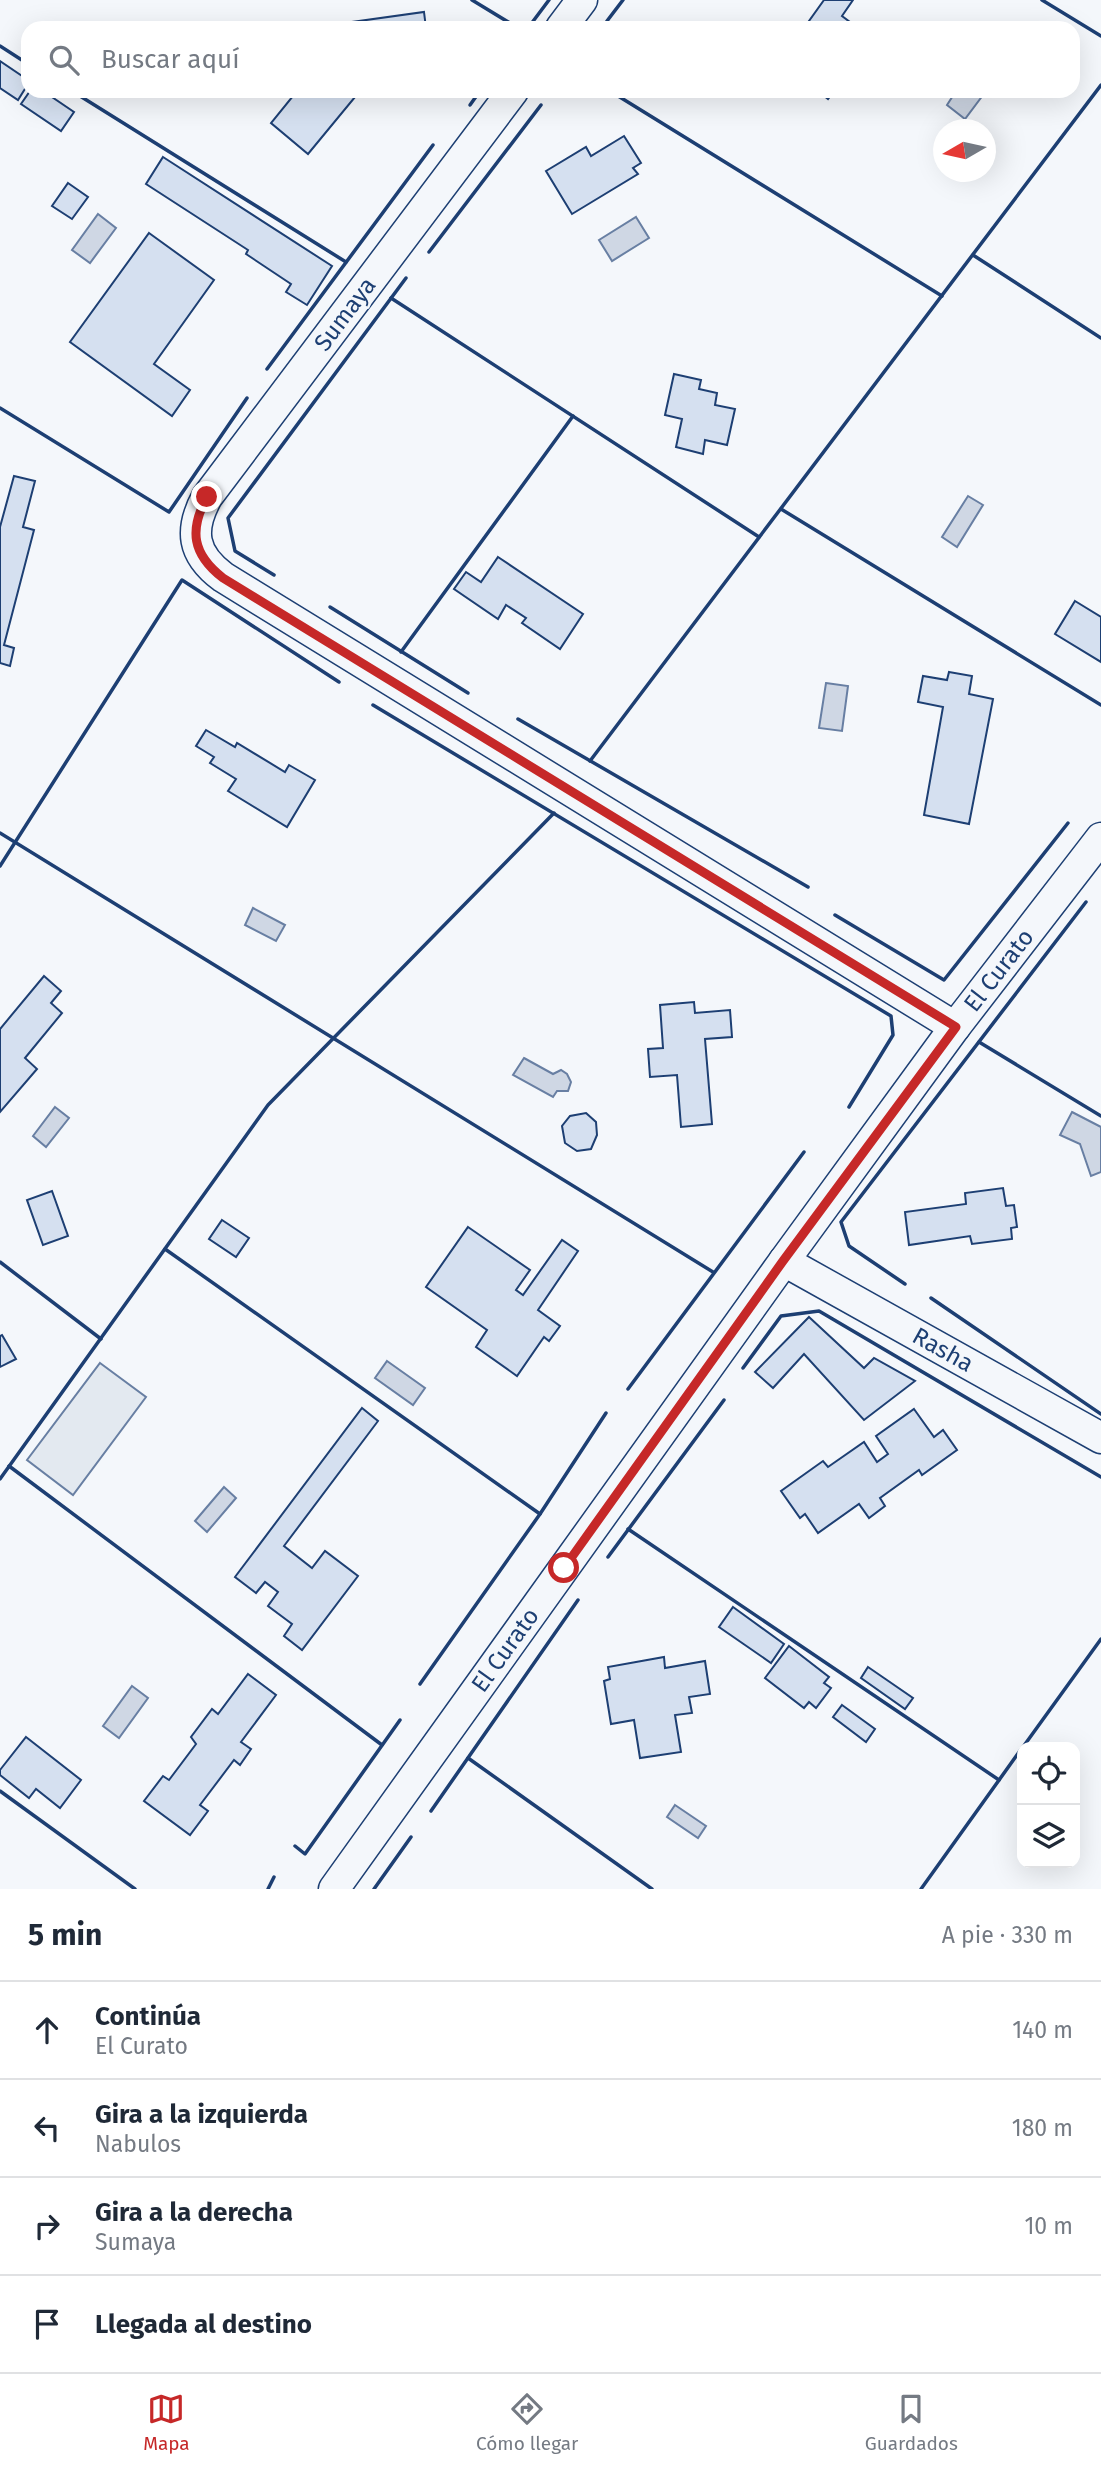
<!DOCTYPE html>
<html lang="es">
<head>
<meta charset="utf-8">
<style>
  :root { --surface:#fff; --page:#f2f2f3; --text:#1f2937; --muted:#747a83; --line:#e0e1e3; --accent:#c62828 }
  body { margin:0; font-family:"Fira Sans",sans-serif; background:var(--page); color:var(--text) }
  .controls { position:absolute; right:21px; bottom:21px; display:grid; overflow:hidden; border-radius:14px; box-shadow:0 7px 28px #0002 }
  .controls button { width:63px; height:63px; display:grid; place-items:center; padding:0; border:0; border-bottom:2px solid var(--line); background:var(--surface); color:var(--text); font:35px sans-serif }
  .compass { position:absolute; left:933px; top:119px; width:63px; height:63px; border-radius:50%; background:var(--surface); box-shadow:0 7px 28px #0002; rotate:261deg }
  .stop { position:absolute; width:21px; height:21px; margin:-16px; border:5px solid #c62828; border-radius:50%; background:#fff }
  .stop.end { background:#c62828; border-color:#fff; box-shadow:0 2px 7px #0008 }
  .list { margin:0; padding:0; list-style:none }
  h2 { display:flex; justify-content:space-between; align-items:center; height:91px; margin:0; padding:0 28px; font-size:30px }
  h2 small { font-size:23px; font-weight:400; color:var(--muted) }
  .list li { display:grid; grid-template-columns:46px 1fr auto; gap:21px; align-items:center; box-sizing:border-box; height:98px; padding:0 28px; border-top:2px solid var(--line) }
  .list b { display:block; font-size:26px; white-space:nowrap }
  .list p { margin:0; font-size:23px; white-space:nowrap; color:var(--muted) }
  .list em { font-size:23px; font-style:normal; color:var(--muted) }
  .icon { flex:none; width:38px; height:38px; fill:none; stroke:currentColor; stroke-width:2; stroke-linecap:round; stroke-linejoin:round }
  .map { position:relative; flex:none; width:1101px; height:1889px; overflow:hidden }
  .search { position:absolute; background:var(--surface); box-shadow:0 7px 28px #0002; left:21px; right:21px; top:21px; height:77px; display:flex; align-items:center; gap:18px; box-sizing:border-box; padding:0 24px; border-radius:21px; color:var(--muted); font-size:26px }
  .sheet { height:483px; background:var(--surface) }
  nav { display:flex; justify-content:space-around; align-items:center; box-sizing:border-box; height:98px; border-top:2px solid var(--line); background:var(--surface); font-size:19px; color:var(--muted) }
  nav a { display:grid; justify-items:center; gap:4px }
  nav .on { color:var(--accent) }
  .map>svg:first-child { display:block }
</style>
</head>
<body>
<div class="map">
<svg width="1101" height="1889" viewBox="0 0 1101 1889">
  <rect width="100%" height="100%" fill="#f4f7fb"/>
  <!-- green -->
  <polygon fill="#e3e9f0" stroke="#687fa3" stroke-width="2" points="100,1363 146,1397 73,1495 27,1460"/>
  <!-- water -->
  <g fill="#cfd7e4" stroke="#687fa3" stroke-width="2">
    <polygon points="956,91 986,91 965,119 947,105"/>
    <polygon points="98,214 116,228 90,263 72,250"/>
    <polygon points="636,217 649,238 612,261 599,240"/>
    <polygon points="968,496 983,505 957,547 942,537"/>
    <polygon points="826,683 848,686 842,731 819,728"/>
    <polygon points="253,908 285,925 276,941 245,925"/>
    <polygon points="524,1058 553,1074 561,1070 567,1074 571,1082 568,1091 557,1091 553,1097 513,1075"/>
    <polygon points="55,1107 69,1118 46,1147 33,1136"/>
    <polygon points="1072,1112 1101,1127 1101,1172 1091,1176 1080,1144 1060,1135"/>
    <polygon points="387,1361 425,1388 413,1405 375,1378"/>
    <polygon points="224,1487 236,1498 207,1532 195,1521"/>
    <polygon points="132,1686 148,1698 119,1738 103,1726"/>
    <polygon points="675,1805 706,1826 698,1838 667,1817"/>
  </g>
  <!-- building -->
  <g fill="#d5e0f0" stroke="#1d3f73" stroke-width="2">
    <polygon points="824,0 853,0 842,16 858,28 804,28"/>
    <polygon points="424,12 426,28 317,28 316,27"/>
    <polygon points="0,61 28,80 28,84 18,100 0,88"/>
    <polygon points="30,91 43,91 74,112 61,131 21,104"/>
    <polygon points="297,91 360,91 308,154 271,123"/>
    <polygon points="818,91 834,91 828,99"/>
    <polygon points="624,136 641,163 633,168 638,174 572,214 546,171 586,147 591,156"/>
    <polygon points="163,157 332,266 307,305 286,292 291,284 246,254 248,250 146,184"/>
    <polygon points="68,183 88,197 72,219 52,206"/>
    <polygon points="149,233 214,280 154,364 190,390 172,416 70,342"/>
    <polygon points="674,374 701,380 699,389 717,393 715,405 735,409 727,445 705,440 703,454 676,447 682,419 665,415"/>
    <polygon points="14,476 35,481 23,527 34,530 4,645 14,648 10,666 0,663 0,527"/>
    <polygon points="498,557 583,614 560,649 522,623 526,618 506,605 498,619 454,589 466,572 481,582"/>
    <polygon points="1075,601 1101,617 1101,662 1055,634"/>
    <polygon points="949,672 972,676 969,694 993,699 969,824 924,815 943,707 918,702 923,676 947,680"/>
    <polygon points="206,730 235,747 237,743 285,772 289,765 315,780 287,827 228,791 236,779 210,763 214,757 196,746"/>
    <polygon points="44,976 61,991 51,1003 62,1013 25,1058 37,1069 0,1112 0,1029"/>
    <polygon points="694,1002 695,1013 730,1010 732,1037 705,1039 712,1124 681,1127 677,1075 650,1077 648,1049 663,1048 660,1005"/>
    <polygon points="586,1113 596,1122 597,1135 591,1149 577,1151 565,1143 562,1126 570,1116"/>
    <polygon points="1003,1188 1006,1206 1014,1205 1017,1227 1011,1228 1012,1239 972,1244 970,1236 909,1245 905,1212 966,1204 965,1193"/>
    <polygon points="52,1191 68,1236 43,1245 27,1200"/>
    <polygon points="222,1220 249,1238 236,1257 209,1239"/>
    <polygon points="468,1227 530,1270 516,1290 523,1295 562,1240 578,1251 538,1310 560,1326 549,1341 544,1337 517,1376 476,1347 487,1330 426,1287"/>
    <polygon points="809,1317 864,1368 874,1358 915,1381 864,1420 804,1354 773,1388 755,1372"/>
    <polygon points="2,1335 16,1359 0,1367 0,1336"/>
    <polygon points="362,1408 378,1421 284,1546 312,1568 325,1551 358,1576 302,1650 284,1636 292,1624 268,1606 278,1592 265,1582 256,1593 235,1577"/>
    <polygon points="914,1409 934,1437 943,1430 957,1450 922,1475 919,1470 880,1498 885,1506 869,1518 859,1504 818,1533 805,1514 800,1518 781,1491 823,1461 828,1467 864,1442 877,1462 888,1454 876,1436"/>
    <polygon points="733,1607 784,1644 771,1663 719,1627"/>
    <polygon points="789,1646 829,1677 824,1683 831,1688 816,1708 809,1702 804,1708 765,1678"/>
    <polygon points="664,1657 665,1668 705,1661 710,1694 689,1697 692,1713 675,1715 681,1752 640,1758 634,1720 611,1724 604,1681 610,1679 608,1667"/>
    <polygon points="868,1667 913,1698 905,1709 861,1678"/>
    <polygon points="248,1674 276,1695 241,1742 251,1749 240,1765 234,1760 200,1805 208,1811 190,1835 144,1801 163,1776 169,1780 196,1744 191,1737 212,1709 218,1714"/>
    <polygon points="842,1705 875,1729 866,1742 833,1717"/>
    <polygon points="26,1737 81,1780 60,1808 36,1789 29,1798 0,1775 0,1770"/>
  </g>
  <g fill="none" stroke-linecap="round" stroke-linejoin="round">
    <defs>
      <g id="street">
        <polyline points="561,28 582,0"/>
        <path d="M513 91 207 497C189 530 192 554 223 577L955 1027"/>
        <path id="s1" d="M784 1261 1101 1438"/>
        <path id="s2" d="M334 1889 784 1261 955 1027 1101 838"/>
      </g>
    </defs>
    <!-- street casing -->
    <use href="#street" stroke="#1d3f73" stroke-width="33"/>
    <!-- street -->
    <use href="#street" stroke="#f4f7fb" stroke-width="30"/>
    <!-- wall -->
    <g stroke="#1d3f73" stroke-width="3.5">
      <polyline points="472,0 518,28"/>
      <polyline points="1042,0 1101,36"/>
      <polyline points="607,21 623,0"/>
      <polyline points="528,28 549,0"/>
      <polyline points="0,46 28,64"/>
      <polyline points="72,91 346,262"/>
      <polyline points="610,91 942,296"/>
      <polyline points="470,105 480,91"/>
      <polyline points="429,252 541,105"/>
      <polyline points="973,255 1101,338"/>
      <polyline points="391,298 759,537"/>
      <polyline points="267,369 433,145"/>
      <polyline points="0,408 169,512 247,398"/>
      <polyline points="781,509 1101,705"/>
      <polyline points="274,575 235,551 228,518 406,278"/>
      <polyline points="330,607 468,693"/>
      <polyline points="401,652 573,416"/>
      <polyline points="373,705 891,1016 893,1035 849,1107"/>
      <polyline points="518,719 808,887"/>
      <polyline points="590,761 1101,85"/>
      <polyline points="0,833 713,1272"/>
      <polyline points="0,866 182,580 339,682"/>
      <polyline points="835,915 944,980 1068,823"/>
      <polyline points="979,1042 1101,1116"/>
      <polyline points="165,1249 540,1514"/>
      <polyline points="0,1262 101,1339"/>
      <polyline points="905,1284 849,1246 841,1222 1086,902"/>
      <polyline points="931,1298 1101,1414"/>
      <polyline points="743,1368 781,1316 819,1311 1101,1477"/>
      <polyline points="628,1389 804,1152"/>
      <polyline points="9,1466 382,1745"/>
      <polyline points="0,1479 268,1105 554,813"/>
      <polyline points="628,1529 999,1780"/>
      <polyline points="608,1557 724,1400"/>
      <polyline points="420,1684 540,1514 606,1413"/>
      <polyline points="1023,1747 1101,1639"/>
      <polyline points="468,1758 652,1889"/>
      <polyline points="0,1791 135,1889"/>
      <polyline points="431,1811 578,1600"/>
      <polyline points="295,1846 305,1854 400,1720"/>
      <polyline points="268,1889 274,1877"/>
      <polyline points="374,1889 411,1837"/>
      <polyline points="921,1889 1022,1748"/>
    </g>
  </g>
  <g fill="none" stroke-linecap="round" stroke-linejoin="round">
    <!-- route -->
    <path stroke="#c62828" stroke-width="9" d="M207 497C189 530 192 554 223 578L956 1027 783 1261 564 1568"/>
  </g>
  <g text-anchor="middle" stroke-width="5" stroke-linejoin="round" paint-order="stroke">
    <!-- street labels -->
    <g font-size="24" fill="#1d3f73" stroke="#f4f7fb">
      <text transform="translate(345 314) rotate(-53)" y="8">Sumaya</text>
      <text dy="8" stroke="none"><textPath href="#s2" startOffset="1134">El Curato</textPath></text>
      <text dy="8" stroke="none"><textPath href="#s1" startOffset="182">Rasha</textPath></text>
      <text dy="8" stroke="none"><textPath href="#s2" startOffset="294">El Curato</textPath></text>
    </g>
  </g>
</svg>
<div class="controls">
<button><svg class="icon" aria-label="locate" viewBox="0 0 24 24"><circle cx="12" cy="12" r="6"/><path d="M12 2v4M12 18v4M2 12h4M18 12h4"/></svg></button>
<button><svg class="icon" aria-label="layers" viewBox="0 0 24 24"><path d="M12 4l9 5-9 5-9-5zM3 14l9 5 9-5"/></svg></button>
</div>
<svg class="compass" viewBox="-18 -18 36 36"><path d="M0-13l5 13h-10z" fill="#e53935"/><path d="M0 13l5-13h-10z" fill="#747a83"/></svg>
<div class="stop" style="left:564px;top:1568px"></div>
<div class="stop end" style="left:207px;top:497px"></div>
<div class="search"><svg class="icon" aria-label="search" viewBox="0 0 24 24"><circle cx="10" cy="10" r="6"/><path d="M15 15l6 6"/></svg>Buscar aquí</div>
</div>
<section class="sheet">
<h2>5 min<small>A pie · 330 m</small></h2>
<ul class="list">
<li><svg class="icon" aria-label="ahead" viewBox="0 0 24 24"><path d="M12 20V5M6 11l6-6 6 6"/></svg><div><b>Continúa</b><p>El Curato</p></div><em>140 m</em></li>
<li><svg class="icon" aria-label="left" viewBox="0 0 24 24"><path d="M17 20v-9H6M10 6l-5 5 5 5"/></svg><div><b>Gira a la izquierda</b><p>Nabulos</p></div><em>180 m</em></li>
<li><svg class="icon" aria-label="right" viewBox="0 0 24 24"><path d="M7 20v-9h11M14 6l5 5-5 5"/></svg><div><b>Gira a la derecha</b><p>Sumaya</p></div><em>10 m</em></li>
<li><svg class="icon" aria-label="arrive" viewBox="0 0 24 24"><path d="M6 21V4h12l-3 4 3 4H6"/></svg><div><b>Llegada al destino</b></div></li>
</ul>
</section>
<nav>
<a class="on"><svg class="icon" aria-label="map" viewBox="0 0 24 24"><path d="M3 6l6-2 6 2 6-2v14l-6 2-6-2-6 2zM9 4v14M15 6v14"/></svg>Mapa</a>
<a><svg class="icon" aria-label="directions" viewBox="0 0 24 24"><path d="M12 3l9 9-9 9-9-9zM9 14v-3h6M13 9l2 2-2 2"/></svg>Cómo llegar</a>
<a><svg class="icon" aria-label="saved" viewBox="0 0 24 24"><path d="M7 4h10v16l-5-4-5 4z"/></svg>Guardados</a>
</nav>
</body>
</html>
